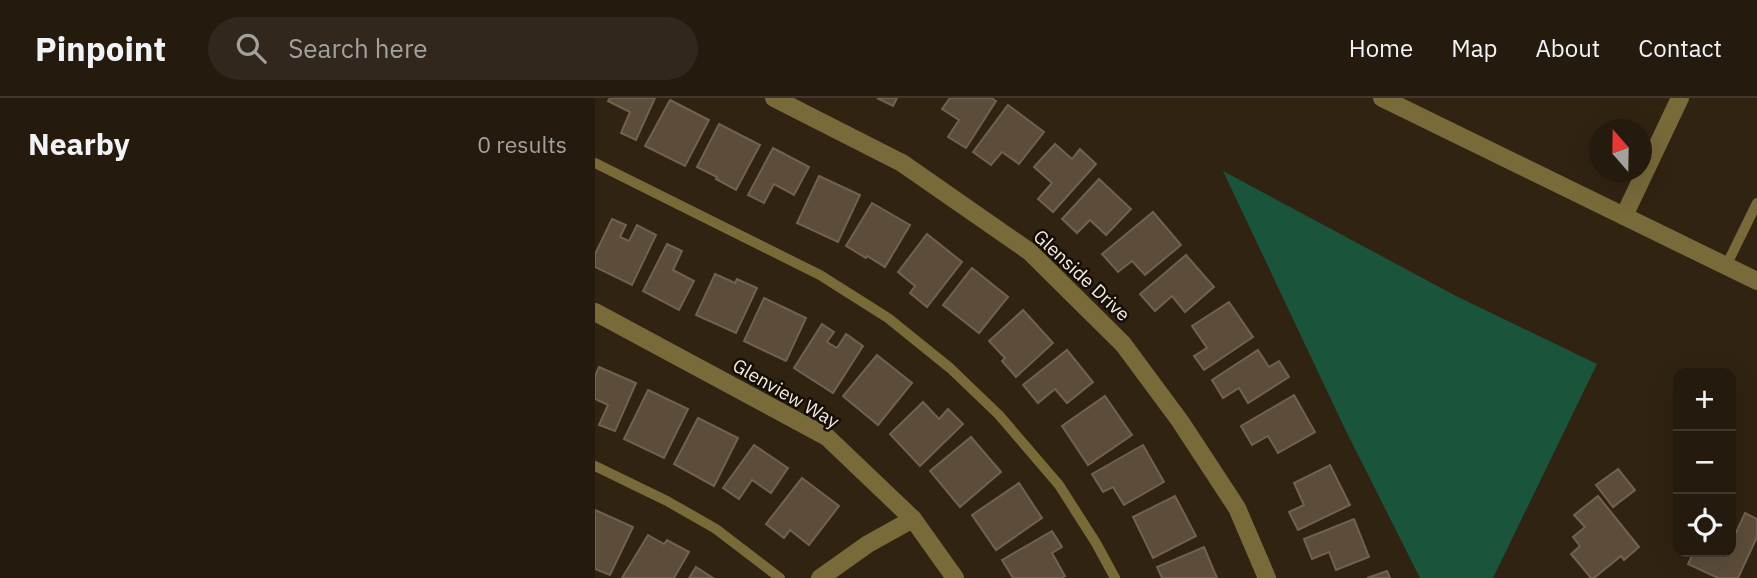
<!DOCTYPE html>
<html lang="en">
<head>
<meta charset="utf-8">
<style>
  :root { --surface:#251a0e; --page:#31271c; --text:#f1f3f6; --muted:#a3a19e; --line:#42382e }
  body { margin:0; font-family:"IBM Plex Sans",sans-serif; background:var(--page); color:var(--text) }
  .controls { position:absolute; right:21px; bottom:21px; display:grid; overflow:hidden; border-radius:14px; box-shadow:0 7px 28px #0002 }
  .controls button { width:63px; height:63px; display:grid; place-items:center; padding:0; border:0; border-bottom:2px solid var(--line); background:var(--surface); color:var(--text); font:35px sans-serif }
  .compass { position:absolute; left:994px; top:21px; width:63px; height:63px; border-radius:50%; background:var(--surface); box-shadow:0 7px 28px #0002; rotate:340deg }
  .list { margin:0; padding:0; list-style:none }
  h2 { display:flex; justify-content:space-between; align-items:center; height:91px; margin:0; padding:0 28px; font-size:30px }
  h2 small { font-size:23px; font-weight:400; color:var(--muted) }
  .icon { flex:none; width:38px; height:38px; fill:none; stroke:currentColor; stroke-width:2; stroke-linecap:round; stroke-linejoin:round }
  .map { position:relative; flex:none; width:1162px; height:480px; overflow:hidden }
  header { display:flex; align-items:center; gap:42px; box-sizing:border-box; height:98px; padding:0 35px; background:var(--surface); border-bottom:2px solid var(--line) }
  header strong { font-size:33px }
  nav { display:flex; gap:38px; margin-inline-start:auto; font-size:24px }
  .search { width:490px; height:63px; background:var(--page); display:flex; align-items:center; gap:18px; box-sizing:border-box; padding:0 24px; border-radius:38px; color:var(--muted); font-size:26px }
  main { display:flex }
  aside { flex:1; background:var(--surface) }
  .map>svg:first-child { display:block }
</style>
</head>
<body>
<header>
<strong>Pinpoint</strong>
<div class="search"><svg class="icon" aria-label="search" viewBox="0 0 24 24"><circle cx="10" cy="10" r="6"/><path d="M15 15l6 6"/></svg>Search here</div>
<nav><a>Home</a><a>Map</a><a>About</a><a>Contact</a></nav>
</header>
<main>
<aside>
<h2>Nearby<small>0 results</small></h2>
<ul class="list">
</ul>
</aside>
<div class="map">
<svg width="1162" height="480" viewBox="0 0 1162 480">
  <rect width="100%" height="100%" fill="#312312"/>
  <!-- green -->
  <polygon fill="#1a543a" points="628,73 861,198 1002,266 898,480 825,480 750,331"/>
  <!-- building -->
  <g fill="#5c4d3a" stroke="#71614e" stroke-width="2">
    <polygon points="15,0 60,0 41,42 26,35 35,14 13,3"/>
    <polygon points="282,0 302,0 298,8"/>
    <polygon points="355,0 396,0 401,3 371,50 353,39 364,22 347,11"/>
    <polygon points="75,2 114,22 90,68 50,48"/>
    <polygon points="413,7 449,34 424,66 407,54 396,67 378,54"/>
    <polygon points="124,26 165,47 141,92 121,81 122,79 102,69"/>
    <polygon points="460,46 477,61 485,51 501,66 458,114 443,101 457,85 439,69"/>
    <polygon points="178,50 214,69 199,97 179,86 169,105 153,97"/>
    <polygon points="224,78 265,97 243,144 202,125"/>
    <polygon points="504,81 536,111 511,137 495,122 482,135 467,121"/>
    <polygon points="277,105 315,127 290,169 272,158 271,160 251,148"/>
    <polygon points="558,114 586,147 550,177 537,163 523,174 507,156"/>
    <polygon points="17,121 31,127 25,139 34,143 42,127 61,137 37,187 0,169 0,156"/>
    <polygon points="332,136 367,164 332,209 315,195 320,188 303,174"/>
    <polygon points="72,146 87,153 78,172 99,183 84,212 48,193"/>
    <polygon points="591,157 619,189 590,214 577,198 560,213 545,196"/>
    <polygon points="377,170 413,199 384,235 348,207"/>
    <polygon points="120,176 140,185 142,181 162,190 141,235 101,217"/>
    <polygon points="169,200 211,220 191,263 149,243"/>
    <polygon points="634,204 658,239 609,272 599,258 612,250 597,228"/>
    <polygon points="428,212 458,245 421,279 407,263 410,260 394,243"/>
    <polygon points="227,226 239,234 232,244 242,250 251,236 268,248 238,295 199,270"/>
    <polygon points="472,252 498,284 472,305 460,291 443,305 428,287"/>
    <polygon points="663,252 674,269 684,263 694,279 653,305 644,290 628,300 617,282"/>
    <polygon points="282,257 317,285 283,327 248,298"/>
    <polygon points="4,269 41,285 20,333 4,327 13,307 0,301 0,278"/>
    <polygon points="53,292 93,311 69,360 29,341"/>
    <polygon points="699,297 720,334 683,355 673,338 657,347 646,328"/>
    <polygon points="510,298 537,337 493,367 467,328"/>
    <polygon points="328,304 344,321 353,311 368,326 325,368 295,336"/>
    <polygon points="103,320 143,340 119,388 79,366"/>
    <polygon points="376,339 406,374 365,409 335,373"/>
    <polygon points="159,347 193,370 176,395 157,382 144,401 128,390"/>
    <polygon points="548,347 569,384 529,407 518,389 508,394 497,376"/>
    <polygon points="735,367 755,407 703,432 694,414 709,407 699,385"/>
    <polygon points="1023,371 1040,392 1018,409 1001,387"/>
    <polygon points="207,380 244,408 214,447 195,432 189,440 171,426"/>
    <polygon points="424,385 447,420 401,452 377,417"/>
    <polygon points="580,398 601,438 558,460 538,419"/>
    <polygon points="1003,398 1044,449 1029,462 1026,458 999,480 996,480 976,456 985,448 978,439 990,429 979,417"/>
    <polygon points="0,412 38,429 15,477 0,471"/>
    <polygon points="1150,415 1162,421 1162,439 1143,480 1123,480 1093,466 1099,454 1136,454 1136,440 1138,441"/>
    <polygon points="759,421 774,459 741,472 734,454 717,461 709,441"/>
    <polygon points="457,433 467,449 457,455 470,478 466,480 418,480 407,462"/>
    <polygon points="53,437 69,446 72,442 94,454 79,480 27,480"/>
    <polygon points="609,449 622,480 567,480 562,469"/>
    <polygon points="101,469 118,480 94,480"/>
    <polygon points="792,473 795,480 772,480"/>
  </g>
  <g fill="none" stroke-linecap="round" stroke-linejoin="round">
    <!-- service -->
    <g stroke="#786a39" stroke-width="10">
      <polyline points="0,65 225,177 293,220 355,270 404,317 464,387 501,445 520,480"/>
      <polyline points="1131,168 1162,105"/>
      <polyline points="0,368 72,403 121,431 185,480"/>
    </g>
    <!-- minor -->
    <g stroke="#786a39" stroke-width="18">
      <polyline points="179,0 307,65 435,154 528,246 585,323 642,410 672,480"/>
      <polyline points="787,0 1162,183"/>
      <polyline points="1029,118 1085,0"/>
      <polyline points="0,214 232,339 318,421 360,480"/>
      <polyline points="225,480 273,446 318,421"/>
    </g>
  </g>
  <g text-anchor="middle" stroke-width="5" stroke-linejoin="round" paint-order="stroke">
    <!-- street labels -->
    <g font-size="19" fill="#f4eae0" stroke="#140e07">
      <text transform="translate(487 177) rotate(43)" y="7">Glenside Drive</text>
      <text transform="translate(191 295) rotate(30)" y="7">Glenview Way</text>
    </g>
  </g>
</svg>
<div class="controls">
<button>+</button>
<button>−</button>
<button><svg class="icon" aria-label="locate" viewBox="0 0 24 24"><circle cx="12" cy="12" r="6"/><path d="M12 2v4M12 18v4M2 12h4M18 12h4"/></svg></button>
</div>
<svg class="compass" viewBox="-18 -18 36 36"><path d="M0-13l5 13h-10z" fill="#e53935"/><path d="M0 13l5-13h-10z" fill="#a3a19e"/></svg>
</div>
</main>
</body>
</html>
